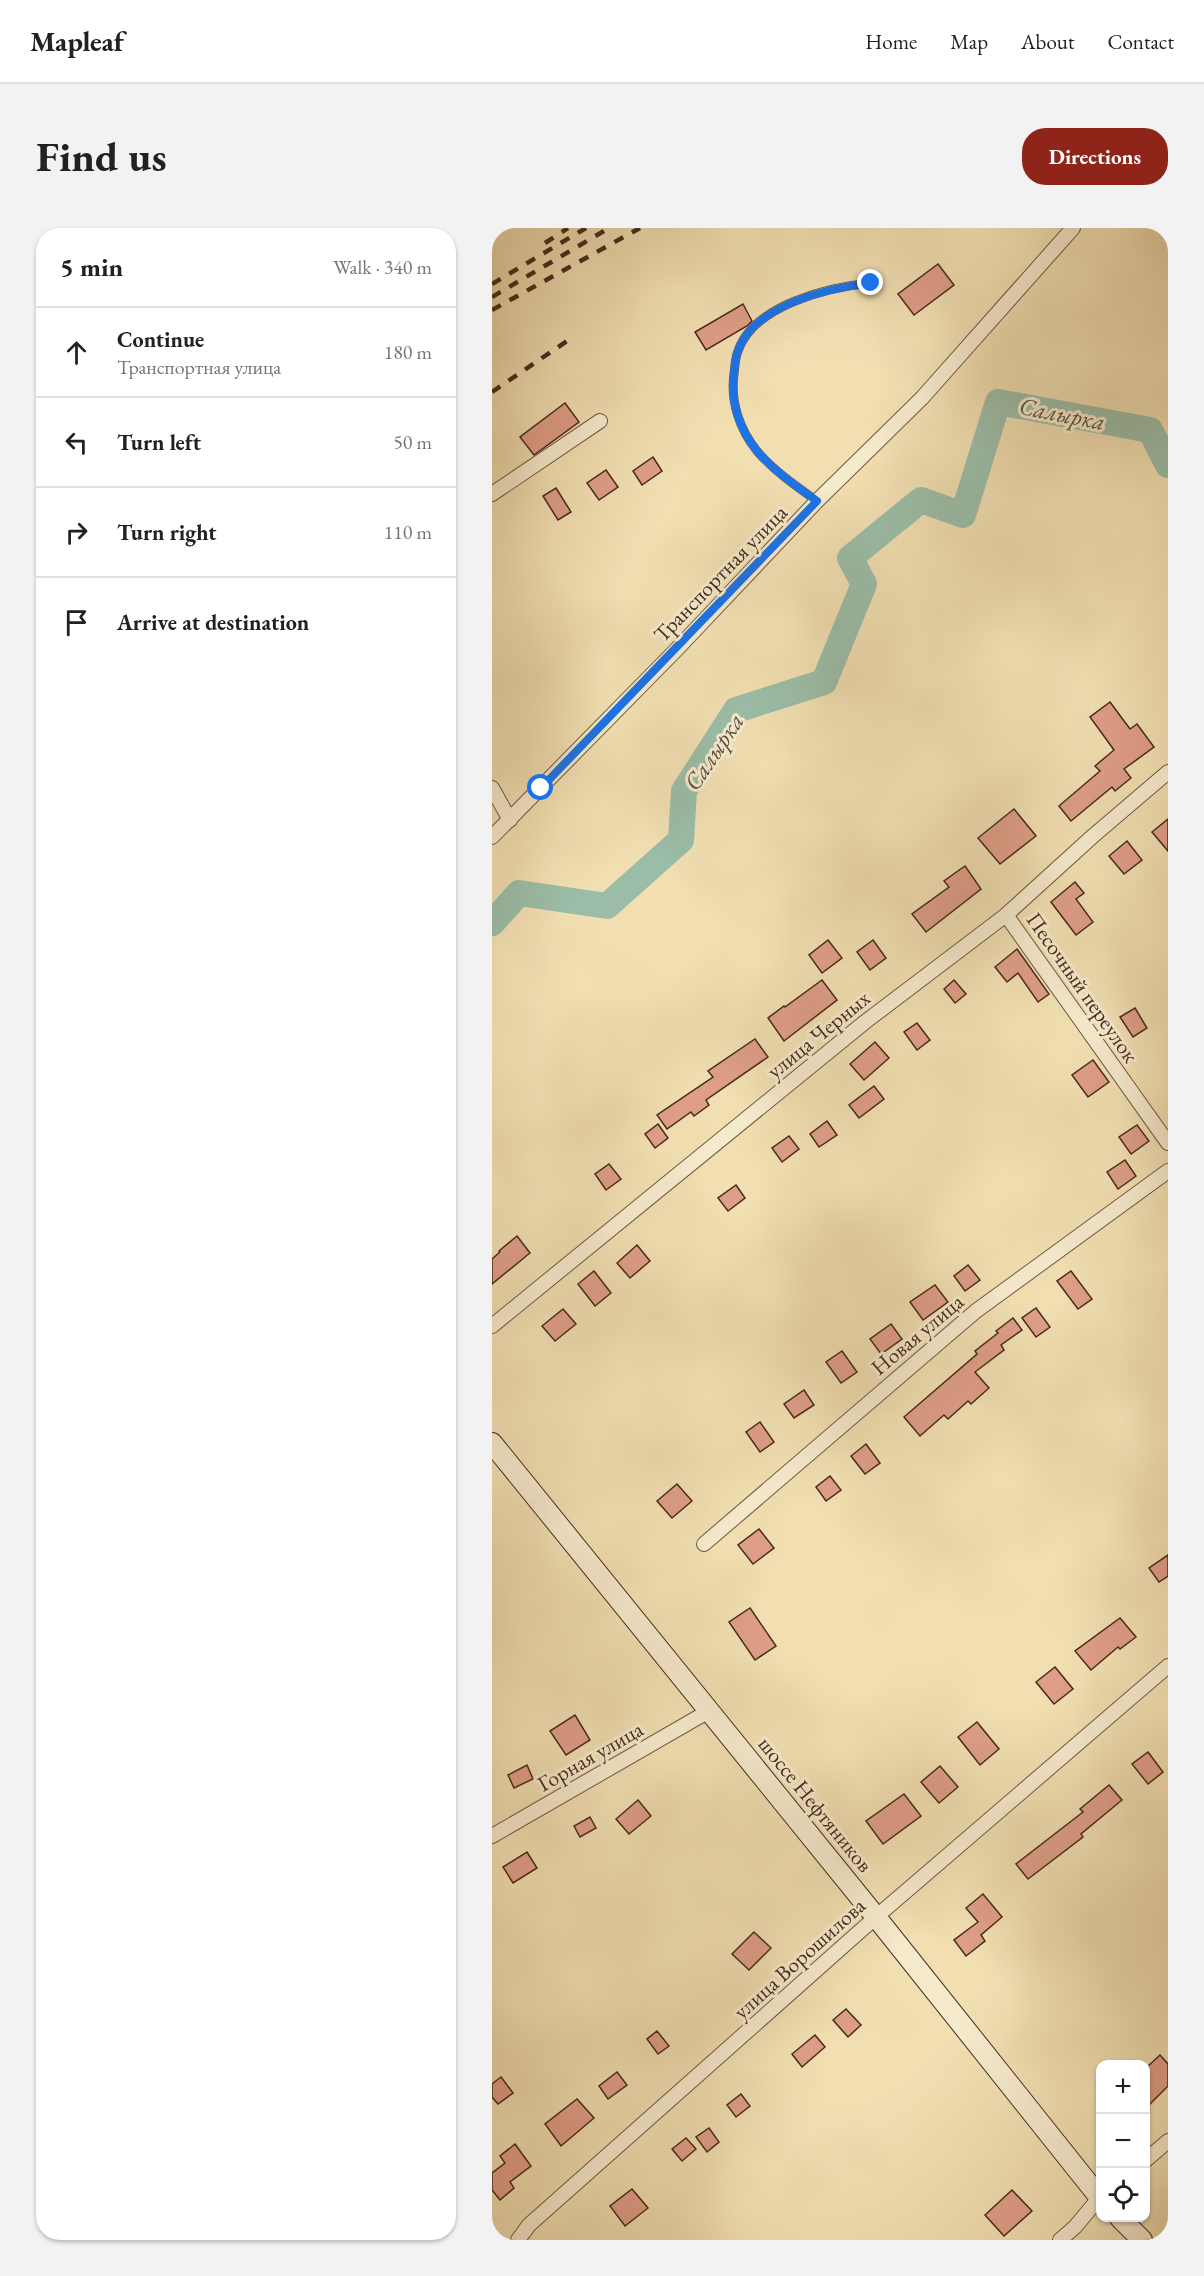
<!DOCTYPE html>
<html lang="en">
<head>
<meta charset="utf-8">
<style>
  :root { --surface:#fff; --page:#f2f2f2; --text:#202124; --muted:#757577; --line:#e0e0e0; --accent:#8f2418 }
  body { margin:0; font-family:"EB Garamond",serif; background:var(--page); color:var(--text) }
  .controls { position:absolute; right:18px; bottom:18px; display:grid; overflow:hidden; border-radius:12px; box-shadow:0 2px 4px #0004 }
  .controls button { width:54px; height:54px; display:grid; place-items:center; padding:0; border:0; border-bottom:2px solid var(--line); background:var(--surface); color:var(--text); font:30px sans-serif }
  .stop { position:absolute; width:18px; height:18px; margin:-14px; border:4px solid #1a73e8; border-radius:50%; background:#fff }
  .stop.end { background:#1a73e8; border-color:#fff; box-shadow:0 2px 6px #0008 }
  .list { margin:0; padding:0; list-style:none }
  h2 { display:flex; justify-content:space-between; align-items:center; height:78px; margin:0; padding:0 24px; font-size:26px }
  h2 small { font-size:20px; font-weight:400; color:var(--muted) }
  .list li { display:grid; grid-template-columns:39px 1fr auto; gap:18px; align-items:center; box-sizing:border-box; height:90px; padding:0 24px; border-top:2px solid var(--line) }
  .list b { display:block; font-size:22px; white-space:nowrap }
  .list p { margin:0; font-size:20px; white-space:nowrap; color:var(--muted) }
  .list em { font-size:20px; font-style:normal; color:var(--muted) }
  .icon { flex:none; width:33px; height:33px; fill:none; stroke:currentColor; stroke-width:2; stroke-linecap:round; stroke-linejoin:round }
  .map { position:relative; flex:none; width:676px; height:2012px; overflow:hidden; border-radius:24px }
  header { display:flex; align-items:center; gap:36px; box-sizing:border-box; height:84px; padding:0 30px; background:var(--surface); border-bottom:2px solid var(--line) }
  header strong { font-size:28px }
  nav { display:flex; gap:33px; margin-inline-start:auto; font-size:21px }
  .intro { display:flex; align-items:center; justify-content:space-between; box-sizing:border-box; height:144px; padding:0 36px }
  h1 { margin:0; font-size:42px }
  .button { padding:15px 27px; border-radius:24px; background:var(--accent); color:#fff; font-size:21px; font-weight:700 }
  main { display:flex; gap:36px; padding:0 36px }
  aside { flex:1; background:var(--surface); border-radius:24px; box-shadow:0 2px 4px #0004 }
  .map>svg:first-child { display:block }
</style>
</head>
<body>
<header>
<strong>Mapleaf</strong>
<nav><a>Home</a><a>Map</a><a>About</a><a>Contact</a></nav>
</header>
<div class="intro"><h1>Find us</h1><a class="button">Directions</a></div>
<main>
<aside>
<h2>5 min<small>Walk · 340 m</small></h2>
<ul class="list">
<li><svg class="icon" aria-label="ahead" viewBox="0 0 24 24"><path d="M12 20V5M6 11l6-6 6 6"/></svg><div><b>Continue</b><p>Транспортная улица</p></div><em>180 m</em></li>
<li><svg class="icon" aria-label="left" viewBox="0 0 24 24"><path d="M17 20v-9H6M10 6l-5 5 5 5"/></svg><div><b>Turn left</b></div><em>50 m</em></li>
<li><svg class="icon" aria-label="right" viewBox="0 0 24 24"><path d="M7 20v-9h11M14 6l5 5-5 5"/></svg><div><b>Turn right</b></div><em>110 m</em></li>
<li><svg class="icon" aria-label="arrive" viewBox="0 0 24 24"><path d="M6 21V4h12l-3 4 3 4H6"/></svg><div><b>Arrive at destination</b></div></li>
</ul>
</aside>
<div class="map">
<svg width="676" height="2012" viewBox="0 0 676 2012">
  <rect width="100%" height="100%" fill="#f1dfb2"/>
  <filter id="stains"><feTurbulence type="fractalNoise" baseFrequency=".00333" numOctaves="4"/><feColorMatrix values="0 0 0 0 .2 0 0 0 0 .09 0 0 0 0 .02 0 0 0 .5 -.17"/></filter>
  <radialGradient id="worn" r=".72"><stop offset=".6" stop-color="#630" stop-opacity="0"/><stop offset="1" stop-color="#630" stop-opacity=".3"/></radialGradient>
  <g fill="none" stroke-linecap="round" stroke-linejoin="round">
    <!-- river -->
    <polyline stroke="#9bbda8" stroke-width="26" points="0,695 27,665 115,678 189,612 192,563 244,482 332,454 372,356 358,330 429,272 471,287 506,174 658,202 676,237"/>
  </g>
  <!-- building -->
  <g fill="#df9e88" stroke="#462b1b" stroke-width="1.5">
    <polygon points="446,36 462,57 422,87 406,66"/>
    <polygon points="251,76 260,93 255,98 214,122 203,104"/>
    <polygon points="73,175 87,194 42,227 28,209"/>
    <polygon points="161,229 170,243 150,257 141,243"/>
    <polygon points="114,242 126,259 107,272 95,255"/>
    <polygon points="64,260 79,284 66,292 51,268"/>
    <polygon points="618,474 638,501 645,496 662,519 632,541 639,550 623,563 620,559 579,593 567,578 608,543 603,538 622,522 598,489"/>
    <polygon points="522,581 544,608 508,636 486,610"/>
    <polygon points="676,591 676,623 660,604"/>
    <polygon points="635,613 650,632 632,646 617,628"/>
    <polygon points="473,638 489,661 434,704 420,686 457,659 452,653"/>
    <polygon points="583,654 592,665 584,671 601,694 584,707 559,674"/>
    <polygon points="336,712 350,730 330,745 317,727"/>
    <polygon points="381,712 394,730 378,742 365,724"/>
    <polygon points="525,721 557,766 546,774 526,745 515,754 503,739"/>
    <polygon points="330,752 345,772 292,813 276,790 292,778 293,779"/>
    <polygon points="462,752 474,766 463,775 452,761"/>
    <polygon points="643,780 655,800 641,809 628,789"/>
    <polygon points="425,795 438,812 425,822 412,804"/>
    <polygon points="263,811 276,829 214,872 217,877 202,888 199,884 175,901 165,887 221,849 216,843"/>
    <polygon points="383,814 397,830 372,852 358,836"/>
    <polygon points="601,832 617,854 596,869 580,847"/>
    <polygon points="382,858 392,871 367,890 357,877"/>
    <polygon points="335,893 345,907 327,919 318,906"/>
    <polygon points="166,896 176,910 163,920 153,906"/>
    <polygon points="645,897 657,913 639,926 627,909"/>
    <polygon points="297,908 307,921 290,934 280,920"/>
    <polygon points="633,932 644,948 626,961 615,944"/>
    <polygon points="117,936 129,951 114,962 103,946"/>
    <polygon points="244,957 253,970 236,983 226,970"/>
    <polygon points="25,1008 38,1025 0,1056 0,1031 8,1024 7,1023"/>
    <polygon points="145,1017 158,1033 138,1050 125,1035"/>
    <polygon points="476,1037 488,1052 473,1063 462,1048"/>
    <polygon points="102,1043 119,1065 103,1078 86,1056"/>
    <polygon points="579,1043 600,1071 586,1081 565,1053"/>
    <polygon points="443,1057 456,1074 431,1092 418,1074"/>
    <polygon points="544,1080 558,1099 544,1109 530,1090"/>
    <polygon points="71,1081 84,1096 63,1113 50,1098"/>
    <polygon points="521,1090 530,1102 509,1117 512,1122 483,1144 497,1160 479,1176 476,1173 456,1191 452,1187 428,1208 412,1189 485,1126 483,1123 506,1105 504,1103"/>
    <polygon points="399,1096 410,1111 389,1126 378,1111"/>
    <polygon points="350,1123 365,1144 349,1155 334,1134"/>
    <polygon points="312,1162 322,1177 302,1190 292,1176"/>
    <polygon points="268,1194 282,1214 268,1224 254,1204"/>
    <polygon points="374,1216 388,1235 373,1246 359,1228"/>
    <polygon points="338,1248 349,1262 334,1273 324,1259"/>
    <polygon points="185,1256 200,1273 180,1290 165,1273"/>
    <polygon points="267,1301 282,1320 261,1336 246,1317"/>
    <polygon points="676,1327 676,1348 667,1354 657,1340"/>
    <polygon points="258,1380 284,1418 263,1432 237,1394"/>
    <polygon points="628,1390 644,1409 628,1421 626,1419 599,1442 583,1423"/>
    <polygon points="563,1439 581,1461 562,1476 544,1454"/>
    <polygon points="83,1487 98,1512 74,1527 58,1503"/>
    <polygon points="485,1494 507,1521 488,1537 466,1509"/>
    <polygon points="656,1524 671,1544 656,1556 640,1536"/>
    <polygon points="35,1537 41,1551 22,1560 16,1547"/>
    <polygon points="448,1538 466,1559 447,1575 429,1554"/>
    <polygon points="617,1557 630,1572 589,1606 591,1609 536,1651 524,1636 591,1584 588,1581"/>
    <polygon points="412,1566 429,1588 391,1616 374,1593"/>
    <polygon points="146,1572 159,1588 137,1606 124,1591"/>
    <polygon points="98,1589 104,1600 88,1609 82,1598"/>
    <polygon points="35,1624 45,1640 21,1655 11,1639"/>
    <polygon points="491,1666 510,1689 489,1707 493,1713 474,1728 462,1712 486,1694 474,1680"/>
    <polygon points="262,1704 279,1720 257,1742 240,1726"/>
    <polygon points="354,1781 369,1797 356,1809 341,1792"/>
    <polygon points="165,1803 177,1818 166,1826 155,1811"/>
    <polygon points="323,1807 333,1819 310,1839 300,1826"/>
    <polygon points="668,1827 676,1836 676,1858 654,1880 654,1840"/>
    <polygon points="125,1844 135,1857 116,1871 107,1858"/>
    <polygon points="9,1849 21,1865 6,1876 0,1869 0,1856"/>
    <polygon points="249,1866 258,1878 244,1889 235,1877"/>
    <polygon points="85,1871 102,1890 69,1918 53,1896"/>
    <polygon points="217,1900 227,1914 215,1924 204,1909"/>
    <polygon points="194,1910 204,1921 190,1933 180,1921"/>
    <polygon points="23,1916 39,1938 18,1954 22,1960 8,1972 0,1962 0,1945 13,1935 8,1928"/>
    <polygon points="140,1961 156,1980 133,1998 118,1978"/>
    <polygon points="520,1962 540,1983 512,2008 493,1987"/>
  </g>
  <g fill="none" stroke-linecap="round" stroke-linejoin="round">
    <defs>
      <path id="lane" d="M325 273C304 258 282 243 265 223 248 202 238 174 242 146 243 139 243 130 246 123 262 77 336 59 379 55"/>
      <g id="street">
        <polyline points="0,266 108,193"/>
        <polyline points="0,560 18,592"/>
        <polyline points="0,609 186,420 325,273 430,170 581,0"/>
        <polyline points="514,687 676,915"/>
        <polyline points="0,1098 373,794 514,687 601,608 676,544"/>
        <polyline points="212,1316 484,1083 676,943"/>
        <polyline points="0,1608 217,1483"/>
        <polyline points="654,1932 676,1913"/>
        <polyline points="26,2012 37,1997 384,1689 676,1438"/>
        <polyline points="568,2012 583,1999 608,1969"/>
      </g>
      <g id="secondary">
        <polyline points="0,1215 384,1689 608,1970"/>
        <polyline points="628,1990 650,2012"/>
      </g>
    </defs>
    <!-- lane casing -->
    <use href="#lane" stroke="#715841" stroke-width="9"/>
    <!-- street casing -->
    <use href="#street" stroke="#715841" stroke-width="16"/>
    <!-- secondary casing -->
    <use href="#secondary" stroke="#462b1b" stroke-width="22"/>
    <!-- lane -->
    <use href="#lane" stroke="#f6eacd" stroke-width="7"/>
    <!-- street -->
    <use href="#street" stroke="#f6eacd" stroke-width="14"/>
    <!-- secondary -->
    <use href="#secondary" stroke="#f6eacd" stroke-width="20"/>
    <!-- rail -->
    <g stroke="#462b1b" stroke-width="4.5" stroke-dasharray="10 10" stroke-linecap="butt">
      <polyline points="53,15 76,0"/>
      <polyline points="0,56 94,0"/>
      <polyline points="0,69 117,0"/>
      <polyline points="0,82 148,0"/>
      <polyline points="0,164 75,113"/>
    </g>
  </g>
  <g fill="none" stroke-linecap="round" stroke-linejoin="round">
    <!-- route -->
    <path stroke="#1a73e8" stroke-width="8" d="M49 560 325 273C304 258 282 243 265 223 248 202 238 174 242 146 243 139 243 130 246 123 262 77 336 60 379 55"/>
  </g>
  <g text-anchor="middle" stroke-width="6" stroke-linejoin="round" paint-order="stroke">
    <!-- street labels -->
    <g font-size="22" fill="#462b1b" stroke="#f6eacd">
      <text transform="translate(228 345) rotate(-46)" y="8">Транспортная улица</text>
      <text transform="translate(591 759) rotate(55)" y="8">Песочный переулок</text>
      <text transform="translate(326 806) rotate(-39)" y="8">улица Черных</text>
      <text transform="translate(425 1106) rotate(-40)" y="8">Новая улица</text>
      <text transform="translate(98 1528) rotate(-30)" y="8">Горная улица</text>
      <text transform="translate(324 1576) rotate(51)" y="8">шоссе Нефтяников</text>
      <text transform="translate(307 1730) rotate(-42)" y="8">улица Ворошилова</text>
    </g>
    <!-- water labels -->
    <g font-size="24" font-style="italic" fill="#5b503e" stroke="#f6eacd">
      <text transform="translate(570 186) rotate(11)" y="8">Салырка</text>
      <text transform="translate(222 524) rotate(-56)" y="8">Салырка</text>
    </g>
  </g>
  <rect width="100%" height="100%" filter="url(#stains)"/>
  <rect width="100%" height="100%" fill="url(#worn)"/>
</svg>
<div class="controls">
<button>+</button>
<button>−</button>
<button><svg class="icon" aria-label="locate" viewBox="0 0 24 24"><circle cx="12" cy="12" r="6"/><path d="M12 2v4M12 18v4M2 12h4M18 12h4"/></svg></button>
</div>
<div class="stop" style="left:49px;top:560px"></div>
<div class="stop end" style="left:379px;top:55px"></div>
</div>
</main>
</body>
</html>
